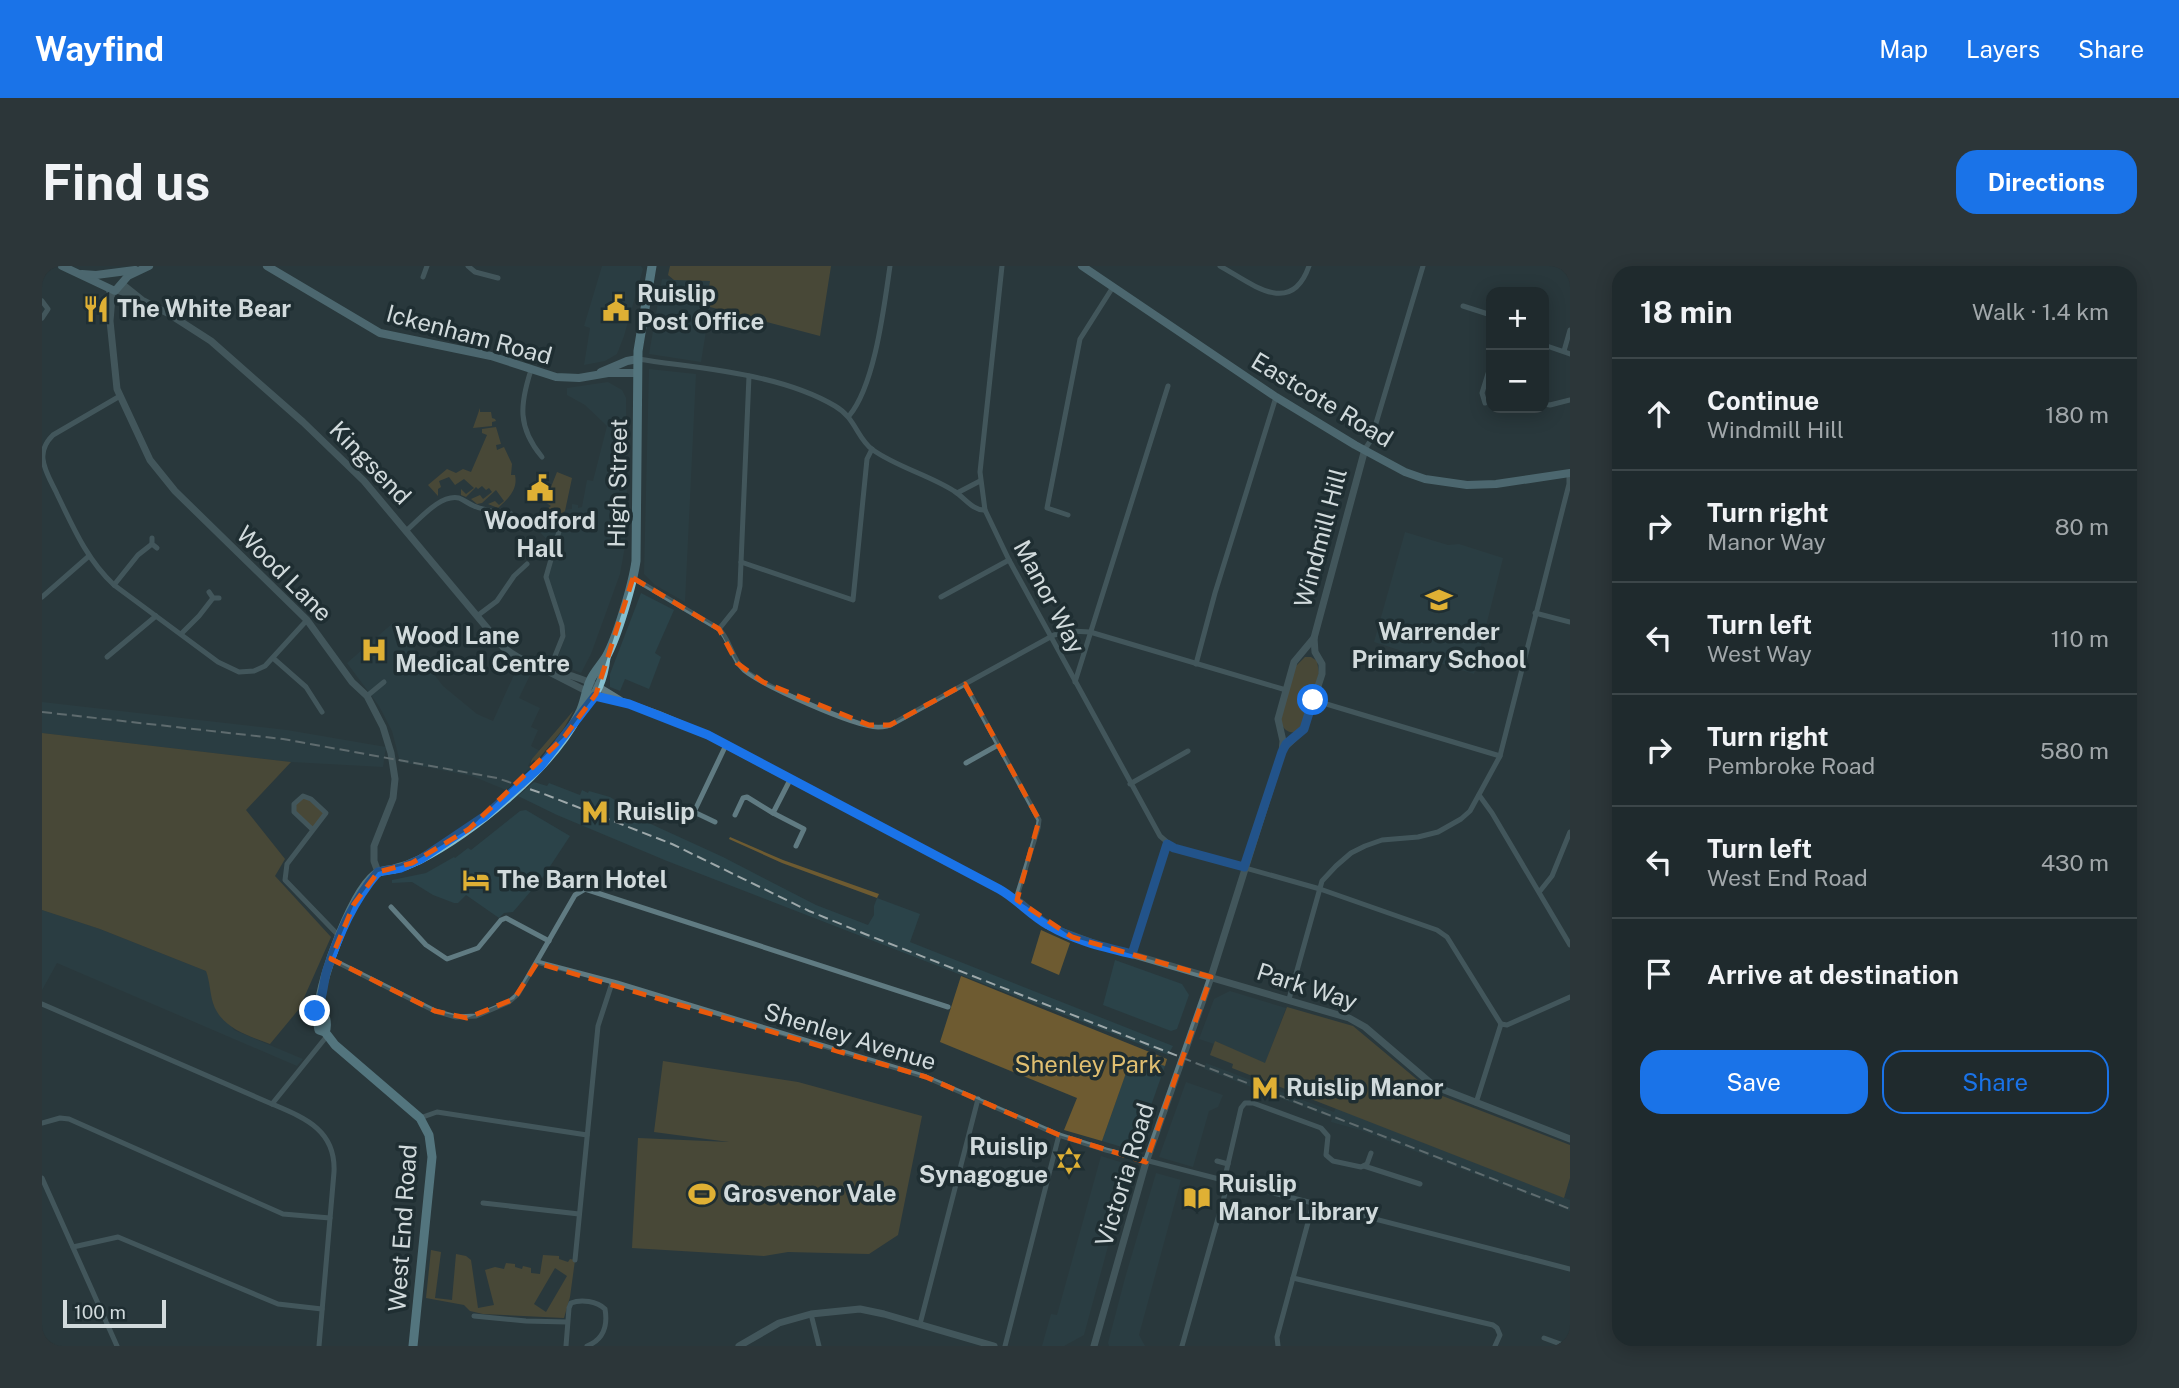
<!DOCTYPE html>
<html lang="en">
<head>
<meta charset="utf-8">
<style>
  :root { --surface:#1f2a2d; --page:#2c3639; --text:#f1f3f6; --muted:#a1a7aa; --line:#3c4649; --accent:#1a73e8 }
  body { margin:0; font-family:"Public Sans",sans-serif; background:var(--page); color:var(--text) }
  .controls { position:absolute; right:21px; top:21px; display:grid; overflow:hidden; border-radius:14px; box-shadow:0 4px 18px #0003 }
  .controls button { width:63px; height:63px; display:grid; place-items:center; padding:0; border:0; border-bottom:2px solid var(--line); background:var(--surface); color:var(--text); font:35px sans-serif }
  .scale { position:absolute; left:21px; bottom:18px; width:103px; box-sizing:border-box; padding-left:7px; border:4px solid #d1dadc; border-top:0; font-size:19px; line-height:24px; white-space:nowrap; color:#d1dadc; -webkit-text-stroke:5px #1f2e32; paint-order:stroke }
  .stop { position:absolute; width:21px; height:21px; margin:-16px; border:5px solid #1a73e8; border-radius:50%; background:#fff }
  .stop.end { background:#1a73e8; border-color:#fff; box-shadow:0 2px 7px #0008 }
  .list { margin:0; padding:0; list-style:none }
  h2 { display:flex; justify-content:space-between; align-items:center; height:91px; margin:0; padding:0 28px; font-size:30px }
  h2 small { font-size:23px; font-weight:400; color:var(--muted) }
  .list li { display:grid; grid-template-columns:46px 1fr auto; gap:21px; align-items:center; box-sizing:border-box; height:112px; padding:0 28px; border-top:2px solid var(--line) }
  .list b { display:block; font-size:26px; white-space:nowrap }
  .list p { margin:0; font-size:23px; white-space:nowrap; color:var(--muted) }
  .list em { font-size:23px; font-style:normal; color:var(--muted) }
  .actions { display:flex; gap:14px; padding:21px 28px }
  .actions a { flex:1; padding:16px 0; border:2px solid var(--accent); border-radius:21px; text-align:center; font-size:24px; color:var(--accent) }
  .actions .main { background:var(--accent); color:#fff }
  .icon { flex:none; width:38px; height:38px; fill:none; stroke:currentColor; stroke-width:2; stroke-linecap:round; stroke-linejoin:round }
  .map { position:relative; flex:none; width:1528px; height:1080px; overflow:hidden; border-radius:21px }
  header { display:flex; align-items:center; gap:42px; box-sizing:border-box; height:98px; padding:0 35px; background:var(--accent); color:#fff }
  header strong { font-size:33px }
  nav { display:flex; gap:38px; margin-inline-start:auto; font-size:24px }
  .intro { display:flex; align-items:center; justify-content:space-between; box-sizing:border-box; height:168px; padding:0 42px }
  h1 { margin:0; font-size:49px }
  .button { padding:18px 32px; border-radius:21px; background:var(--accent); color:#fff; font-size:24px; font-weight:700 }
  main { display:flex; gap:42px; padding:0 42px }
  aside { flex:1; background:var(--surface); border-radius:21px; box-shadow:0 4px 18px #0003 }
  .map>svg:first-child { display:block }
</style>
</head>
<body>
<header>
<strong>Wayfind</strong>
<nav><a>Map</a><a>Layers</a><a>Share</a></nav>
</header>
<div class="intro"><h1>Find us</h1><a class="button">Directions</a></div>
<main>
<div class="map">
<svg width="1528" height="1080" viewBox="0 0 1528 1080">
  <rect width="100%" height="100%" fill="#29383c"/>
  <!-- built -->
  <g fill="#2b4349">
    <polygon points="560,0 599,0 601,3 582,70 575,88 563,95 542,99 548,62 542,60"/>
    <polygon points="620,13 668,15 670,28 659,96 607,88"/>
    <polygon points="607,103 654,108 643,336 613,319 602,308"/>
    <polygon points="566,116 580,124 584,132 585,223 583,280 578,308 549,388 539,407 514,397 524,368 506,311 515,280 509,278 497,265 522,244 530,243 530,238 536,239 536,242 540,241 545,214 551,215 565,160 543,139 525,129 525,122"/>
    <polygon points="1363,266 1406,279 1417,278 1461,292 1432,408 1332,376"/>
    <polygon points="599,327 632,344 613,387 619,391 607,423 583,413 578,425 568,421 568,408"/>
    <polygon points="352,356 401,420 435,448 451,455 476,400 492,406 489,407 477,432 498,442 489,461 496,464 489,480 498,485 490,493 486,500 488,502 464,524 430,510 358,496 350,465 337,440 305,397"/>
    <polygon points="0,436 245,464 344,481 341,501 249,496 0,467"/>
    <polygon points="492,516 505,520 507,517 538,529 540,524 546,527 547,525 568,531 588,544 587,548 681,591 774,639 826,659 832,649 832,640 835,632 878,648 868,676 1131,780 1126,789 625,595 515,549 476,530"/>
    <polygon points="484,544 528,570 501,611 471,646 462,647 457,652 424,629 416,637 412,637 391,629 370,616 350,617 350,614 384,607 412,591 413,592 426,582 429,584 478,545"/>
    <polygon points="0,644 58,663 164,705 170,721 171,738 192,764 261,793 255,800 15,697 0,724"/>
    <polygon points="1073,694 1140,718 1147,729 1135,763 1129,765 1061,739"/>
    <polygon points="1188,725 1244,742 1223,798 1173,775 1172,778 1157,773 1172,733"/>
    <polygon points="1090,789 1123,800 1093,885 1060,875"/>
    <polygon points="1164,797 1292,846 1294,842 1528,934 1528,945 1318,864 1289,856 1290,852 1162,803"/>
    <polygon points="1144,816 1181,829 1176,841 1167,845 1151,901 1117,891"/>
    <polygon points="1059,890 1088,899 1042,1069 1022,1080 1000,1080 1009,1048 1015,1049"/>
    <polygon points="1114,907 1139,914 1097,1069 1103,1080 1067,1080 1066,1077 1083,1012"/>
  </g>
  <!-- green -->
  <g fill="#6e5b31" fill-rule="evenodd">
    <polygon points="628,0 789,0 778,70 668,41 670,28 666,27 668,15 632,14 626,9"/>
    <polygon points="438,142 438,146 449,146 450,152 453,153 454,155 450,156 450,160 431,162"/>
    <path d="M454 161 459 178 454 179 455 184 462 181 470 198 469 209H473C476 223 467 232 456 242L446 238 453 235 457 239 462 235 454 224 440 237 435 238 429 233 438 229 441 233 450 226 447 222 444 224 440 220 436 223 434 221 424 231 419 229V223L424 228 432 222 422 213 413 219 407 211 397 215 399 221 396 223V230L386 219 405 203 414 207 421 203 429 206 445 169 440 167V163Z"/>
    <polygon points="515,206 530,212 523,245 506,258 504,256 507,253 502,246 497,249 509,240 503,236"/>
    <path d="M1263 391H1269L1275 395 1277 407 1260 462C1249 470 1242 466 1238 454L1254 400Z"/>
    <polygon points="532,444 522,462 494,496 492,494 488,498 490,493"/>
    <path d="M0 467 249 496 204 544 243 593 233 610 289 671 257 743 228 778C207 770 179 762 171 737 168 727 168 716 164 705L58 663 0 644Z"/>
    <polygon points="261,530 284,547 271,564 254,549 252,538"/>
    <polygon points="688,571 741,594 837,628 835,632 740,597 687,573"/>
    <polygon points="999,664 1028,677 1017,709 989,697"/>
    <polygon points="919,710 1125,793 1123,800 1090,790 1060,875 1022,864 1035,832 898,776"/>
    <polygon points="1245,741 1311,760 1390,826 1528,879 1528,912 1522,932 1190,802 1191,798 1168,789 1173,775 1223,797"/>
    <polygon points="621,795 756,816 880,850 856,969 827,988 746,986 722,990 590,982 596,872 687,876 612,866"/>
    <path d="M389 984 399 986 393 1032 410 1034 414 988 424 990 429 994 436 1042 452 1039 443 1004 453 1001 462 1003 464 997 473 998V1001L480 1003 481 1000 489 1002V1007L498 1008 501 989 517 990V993L526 996 528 993 533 994 528 1031 522 1052 441 1048 428 1045 422 1039 384 1032ZM513 1002 525 1010 504 1046 492 1038Z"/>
  </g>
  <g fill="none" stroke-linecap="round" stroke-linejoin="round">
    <!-- minor -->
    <g stroke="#607b82" stroke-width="5">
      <polyline points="426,0 433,6 456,12"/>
      <polyline points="960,0 938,206 943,244 967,294 1118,570 1132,582 1278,623 1395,664 1405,671 1459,758"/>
      <path d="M1178 0C1209 17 1249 52 1267 0"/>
      <polyline points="1521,0 1528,2"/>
      <polyline points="381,11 385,0"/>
      <polyline points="0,35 6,43 0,52"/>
      <polyline points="1421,40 1449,49"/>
      <polyline points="1502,79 1528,88"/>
      <polyline points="1522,85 1528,64"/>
      <path d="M596 93C659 103 737 107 793 140 814 152 815 173 831 184 855 201 887 209 912 225 922 231 931 245 943 244"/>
      <path d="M489 104C478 138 475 161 500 191"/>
      <path d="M78 130 11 169C4 176 0 184 1 193 2 205 10 217 15 228 31 261 45 294 72 319L176 396 197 406 212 405 223 400 265 354"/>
      <polyline points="1443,137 1440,127 1449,98"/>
      <polyline points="1502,138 1508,139 1528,134"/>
      <path d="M807 150C833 119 842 41 848 0"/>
      <polyline points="1323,183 1329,174 1381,0"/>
      <polyline points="915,227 938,215"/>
      <polyline points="1026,249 1005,242 1038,73 1071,21"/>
      <path d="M365 264C378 253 398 228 417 232 422 234 427 238 432 240 445 246 450 241 462 253L469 248"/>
      <polyline points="110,272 110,278 115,282"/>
      <polyline points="699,296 811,334 825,193 830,183"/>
      <path d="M591 312 677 363C689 375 689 392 702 404 722 420 811 460 836 461 842 461 847 460 852 457L1012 369 1029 365 1048 366 1244 424"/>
      <polyline points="72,319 96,289 110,278"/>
      <polyline points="167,326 171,332 177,332"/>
      <polyline points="0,331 47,290"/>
      <polyline points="899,331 967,294"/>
      <polyline points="1493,347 1528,356"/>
      <polyline points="435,350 455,335 472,310 485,298"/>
      <polyline points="677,363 693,343 698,320 707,110"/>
      <polyline points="139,368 157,350 171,332"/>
      <polyline points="65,391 114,350"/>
      <polyline points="231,392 264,421 280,446"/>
      <polyline points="1154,398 1173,327 1234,131"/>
      <polyline points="507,405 521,370 520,360 504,311 518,262"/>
      <polyline points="1033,416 1126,120"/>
      <polyline points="923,418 997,554 996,562 974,633"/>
      <polyline points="325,430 342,416"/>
      <polyline points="1271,434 1458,490"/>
      <polyline points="924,497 956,479"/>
      <polyline points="1088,518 1146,485"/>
      <polyline points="1437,529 1450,547 1528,679"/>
      <polyline points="731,547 762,563 754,580"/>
      <polyline points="693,549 701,532 705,531 731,547 749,512"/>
      <polyline points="673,556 652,546 684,479"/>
      <polyline points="271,564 252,546 252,538 261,530 269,533 284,547 245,598 243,614 298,671"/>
      <polyline points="1498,625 1510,610 1528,566"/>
      <polyline points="349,641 384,679 405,693 436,682 459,654 464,652 507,675"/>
      <polyline points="1090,688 1125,577"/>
      <polyline points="289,693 393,745 414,751 434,750 467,736 476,728 533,629 543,623 906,741"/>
      <polyline points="495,696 575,717 884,811 1017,869 1064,884 1528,1003"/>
      <polyline points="1247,733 1280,615 1294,600 1309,587 1323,580 1340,574 1376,571 1396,566 1419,553 1428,545 1458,490 1527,218 1527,208"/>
      <polyline points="0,738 230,838 285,770"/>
      <polyline points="1459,758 1465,759 1528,731"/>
      <polyline points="1434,837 1459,758"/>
      <path d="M230 838C263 852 294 864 292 906L277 1080"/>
      <polyline points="378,852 395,846 545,869"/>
      <polyline points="0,857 18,852 27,853 241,948 288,952"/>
      <polyline points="1175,895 1186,898"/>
      <polyline points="1322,900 1378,918"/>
      <polyline points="0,912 75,1080"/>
      <polyline points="1182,915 1199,842 1203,837 1211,837 1279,862 1286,870 1284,889 1291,895 1319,901 1325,898 1329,887"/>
      <polyline points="441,937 537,948"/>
      <polyline points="31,981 76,971 236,1038 280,1043"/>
      <polyline points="533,994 556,760 570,717"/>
      <polyline points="1251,1012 1451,1059 1455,1062 1458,1069 1453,1080"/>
      <polyline points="769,1048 777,1080"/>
      <polyline points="432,1050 484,1055 525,1056"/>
      <polyline points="878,1058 936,833"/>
      <polyline points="1502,1072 1524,1080"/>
      <path d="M524 1080 527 1042 529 1037C539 1033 555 1035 563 1043 566 1060 561 1074 545 1080"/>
      <polyline points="963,1080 1017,869"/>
      <polyline points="1140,1080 1186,917"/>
      <polyline points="1236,1080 1235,1071 1271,938"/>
    </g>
    <!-- tertiary -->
    <g stroke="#607b82" stroke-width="7">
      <path d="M80 18 100 34 127 48 169 75 261 156 322 215 461 381C483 399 506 403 533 411 550 416 564 425 578 434"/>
      <polyline points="67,23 70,31 68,55 75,123 108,194 133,225 265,354 310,416 325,430 341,461 349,487 353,513 351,532 332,580 332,595 336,606"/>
      <polyline points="76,24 96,33"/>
      <polyline points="507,406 550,428 582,436 616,448 665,469 957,623 978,636 1008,661 1054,678 1307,752 1323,761 1392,820 1528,873"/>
      <polyline points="1242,482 1262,463 1280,408 1280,398 1273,386 1272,372 1323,183"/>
      <polyline points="697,1080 737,1057 769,1048 818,1043 842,1048 952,1080"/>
      <polyline points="1052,1080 1104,896 1169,711 1240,486 1241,475 1236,453 1252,396 1272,372"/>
    </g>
    <!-- secondary -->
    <g stroke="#75a1ad" stroke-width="8">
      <polyline points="20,0 73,25 86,10 107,0"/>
      <polyline points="225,0 338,67 449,90 514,111 537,112 566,107 596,107"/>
      <polyline points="1040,0 1234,131 1313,179 1363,206 1383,213 1425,219 1454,218 1528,207"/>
      <polyline points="40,8 54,9 93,4"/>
      <polyline points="559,106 585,95 596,93"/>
    </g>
    <!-- primary -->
    <g stroke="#86bfce" stroke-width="9">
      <path d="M540 445C555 427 561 416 564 392"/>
      <path d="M277 741C284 746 286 759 283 766"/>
      <path d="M371 1080 390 891 387 869 378 852 293 779 283 766 277 764 273 744 277 741C278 714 312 618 337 606 341 604 348 604 352 603 361 601 369 598 377 594 431 566 509 503 537 448 543 437 543 425 549 413 553 405 559 399 564 391 575 372 591 317 594 295L596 85 610 0"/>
    </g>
    <!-- rail -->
    <polyline stroke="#9da8aa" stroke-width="2" stroke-dasharray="10 5" stroke-linecap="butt" points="0,446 241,473 455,512 502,528 630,578 767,645 823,668 1528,943"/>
  </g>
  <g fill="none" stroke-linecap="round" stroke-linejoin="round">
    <!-- route -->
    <path stroke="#1a73e8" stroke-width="9" d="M273 745C281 737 281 716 285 704 297 668 311 635 336 606L359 602 379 593 443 550 498 501 553 430 587 438 666 469 957 623C975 633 988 649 1006 659 1031 674 1061 681 1090 688L1125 578 1132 582 1202 601 1240 486 1244 478 1262 463 1271 434"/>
  </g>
  <!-- marked area -->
  <path d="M0 0H1528V1080H0ZM591 312 677 363 695 397 721 416 827 459H848L923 418 997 554 975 634 1030 671 1169 711 1104 896 1017 869 884 811 495 697 472 733 425 752 393 745 289 693 312 638 336 606 370 597 427 563 523 470 554 428Z" fill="#29383c" fill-opacity=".55" fill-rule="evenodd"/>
  <path fill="none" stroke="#e8590c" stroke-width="5" stroke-dasharray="14 9" stroke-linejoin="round" d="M591 312 677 363 695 397 721 416 827 459H848L923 418 997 554 975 634 1030 671 1169 711 1104 896 1017 869 884 811 495 697 472 733 425 752 393 745 289 693 312 638 336 606 370 597 427 563 523 470 554 428Z"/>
  <!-- icons -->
  <defs>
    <symbol id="civic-bare" viewBox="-9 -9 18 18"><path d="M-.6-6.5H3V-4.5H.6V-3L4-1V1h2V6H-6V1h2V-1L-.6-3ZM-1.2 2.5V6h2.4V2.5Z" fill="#dfb034" stroke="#1f2e32" stroke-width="2.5" paint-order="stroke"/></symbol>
    <symbol id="restaurant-bare" viewBox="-9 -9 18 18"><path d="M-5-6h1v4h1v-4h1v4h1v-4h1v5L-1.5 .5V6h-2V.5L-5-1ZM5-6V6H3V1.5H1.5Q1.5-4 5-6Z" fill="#dfb034" stroke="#1f2e32" stroke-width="2.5" paint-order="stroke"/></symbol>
    <symbol id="school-bare" viewBox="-9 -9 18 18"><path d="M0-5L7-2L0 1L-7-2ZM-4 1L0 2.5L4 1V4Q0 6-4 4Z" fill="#dfb034" stroke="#1f2e32" stroke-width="2.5" paint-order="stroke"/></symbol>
    <symbol id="hospital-bare" viewBox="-9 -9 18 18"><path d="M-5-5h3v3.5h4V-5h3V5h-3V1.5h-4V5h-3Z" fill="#dfb034" stroke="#1f2e32" stroke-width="2.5" paint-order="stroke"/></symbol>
    <symbol id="metro-bare" viewBox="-9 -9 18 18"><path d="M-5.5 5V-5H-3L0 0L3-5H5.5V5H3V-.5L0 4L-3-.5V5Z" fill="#dfb034" stroke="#1f2e32" stroke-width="2.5" paint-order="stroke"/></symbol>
    <symbol id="hotel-bare" viewBox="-9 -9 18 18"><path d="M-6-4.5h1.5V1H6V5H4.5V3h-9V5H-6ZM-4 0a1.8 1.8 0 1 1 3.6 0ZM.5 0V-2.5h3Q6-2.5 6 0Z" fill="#dfb034" stroke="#1f2e32" stroke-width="2.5" paint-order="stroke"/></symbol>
    <symbol id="synagogue-bare" viewBox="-9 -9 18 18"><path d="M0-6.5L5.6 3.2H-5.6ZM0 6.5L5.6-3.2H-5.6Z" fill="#dfb034" stroke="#1f2e32" stroke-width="2.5" paint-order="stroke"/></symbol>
    <symbol id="stadium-bare" viewBox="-9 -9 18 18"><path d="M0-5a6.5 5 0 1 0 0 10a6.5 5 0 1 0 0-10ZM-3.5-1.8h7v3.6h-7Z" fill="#dfb034" stroke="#1f2e32" stroke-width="2.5" paint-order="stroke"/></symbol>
    <symbol id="library-bare" viewBox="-9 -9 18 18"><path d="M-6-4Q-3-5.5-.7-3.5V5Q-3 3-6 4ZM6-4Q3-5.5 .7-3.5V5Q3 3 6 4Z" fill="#dfb034" stroke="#1f2e32" stroke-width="2.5" paint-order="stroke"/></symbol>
  </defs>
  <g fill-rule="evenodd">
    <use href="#civic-bare" x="555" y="23" width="38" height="38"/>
    <use href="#restaurant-bare" x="35" y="24" width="38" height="38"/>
    <use href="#civic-bare" x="479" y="203" width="38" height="38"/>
    <use href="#school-bare" x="1378" y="315" width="38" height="38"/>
    <use href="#hospital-bare" x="313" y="365" width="38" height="38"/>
    <use href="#metro-bare" x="534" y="527" width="38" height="38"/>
    <use href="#hotel-bare" x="415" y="595" width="38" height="38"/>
    <use href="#metro-bare" x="1204" y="803" width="38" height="38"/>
    <use href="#synagogue-bare" x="1008" y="876" width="38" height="38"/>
    <use href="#stadium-bare" x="641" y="909" width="38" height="38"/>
    <use href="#library-bare" x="1136" y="913" width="38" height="38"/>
  </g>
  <g text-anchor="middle" stroke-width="7" stroke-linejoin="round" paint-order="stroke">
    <!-- poi labels -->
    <g font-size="24" font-weight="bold" fill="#d1dadc" stroke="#1f2e32" text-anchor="start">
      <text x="595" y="36">Ruislip<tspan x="595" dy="28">Post Office</tspan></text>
      <text x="75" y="51">The White Bear</text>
      <text x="498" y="263" text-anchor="middle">Woodford<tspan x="498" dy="28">Hall</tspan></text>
      <text x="1397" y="374" text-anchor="middle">Warrender<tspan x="1397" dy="28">Primary School</tspan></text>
      <text x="353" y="378">Wood Lane<tspan x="353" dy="28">Medical Centre</tspan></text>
      <text x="574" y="554">Ruislip</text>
      <text x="455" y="622">The Barn Hotel</text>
      <text x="1244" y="830">Ruislip Manor</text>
      <text x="1006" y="889" text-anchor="end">Ruislip<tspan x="1006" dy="28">Synagogue</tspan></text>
      <text x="1176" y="926">Ruislip<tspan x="1176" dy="28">Manor Library</tspan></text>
      <text x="681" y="936">Grosvenor Vale</text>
    </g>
    <!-- street labels -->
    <g font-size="24" fill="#d1dadc" stroke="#1f2e32">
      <text transform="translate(427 69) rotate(15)" y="8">Ickenham Road</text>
      <text transform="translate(1280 134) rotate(31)" y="8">Eastcote Road</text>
      <text transform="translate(328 197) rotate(46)" y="8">Kingsend</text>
      <text transform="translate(576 217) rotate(-89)" y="8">High Street</text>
      <text transform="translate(1279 272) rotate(-75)" y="8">Windmill Hill</text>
      <text transform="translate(242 308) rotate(45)" y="8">Wood Lane</text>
      <text transform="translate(1007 331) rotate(62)" y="8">Manor Way</text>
      <text transform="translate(1265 721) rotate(18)" y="8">Park Way</text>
      <text transform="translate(808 771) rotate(17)" y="8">Shenley Avenue</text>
      <text transform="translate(1083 909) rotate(-73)" y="8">Victoria Road</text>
      <text transform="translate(361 962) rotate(-86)" y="8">West End Road</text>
    </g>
    <!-- park labels -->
    <g font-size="24" fill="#e0bf71" stroke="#1f2e32">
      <text x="1046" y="807">Shenley Park</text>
    </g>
  </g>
</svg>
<div class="controls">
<button>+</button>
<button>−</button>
</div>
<div class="scale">100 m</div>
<div class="stop" style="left:1271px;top:434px"></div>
<div class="stop end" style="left:273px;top:745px"></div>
</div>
<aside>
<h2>18 min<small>Walk · 1.4 km</small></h2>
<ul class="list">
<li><svg class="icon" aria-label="ahead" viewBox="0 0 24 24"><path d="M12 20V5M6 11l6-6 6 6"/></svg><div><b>Continue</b><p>Windmill Hill</p></div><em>180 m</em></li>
<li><svg class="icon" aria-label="right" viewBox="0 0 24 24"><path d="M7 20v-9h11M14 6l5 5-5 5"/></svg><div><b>Turn right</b><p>Manor Way</p></div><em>80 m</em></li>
<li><svg class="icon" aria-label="left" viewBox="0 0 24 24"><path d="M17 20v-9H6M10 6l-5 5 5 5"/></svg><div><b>Turn left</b><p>West Way</p></div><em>110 m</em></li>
<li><svg class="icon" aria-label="right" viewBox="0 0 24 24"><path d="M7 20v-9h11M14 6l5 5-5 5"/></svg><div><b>Turn right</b><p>Pembroke Road</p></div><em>580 m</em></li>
<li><svg class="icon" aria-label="left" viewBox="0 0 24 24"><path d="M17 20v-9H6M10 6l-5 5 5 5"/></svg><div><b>Turn left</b><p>West End Road</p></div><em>430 m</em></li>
<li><svg class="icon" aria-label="arrive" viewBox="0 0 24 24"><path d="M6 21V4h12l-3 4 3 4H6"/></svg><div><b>Arrive at destination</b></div></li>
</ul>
<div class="actions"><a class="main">Save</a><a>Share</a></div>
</aside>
</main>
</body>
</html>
